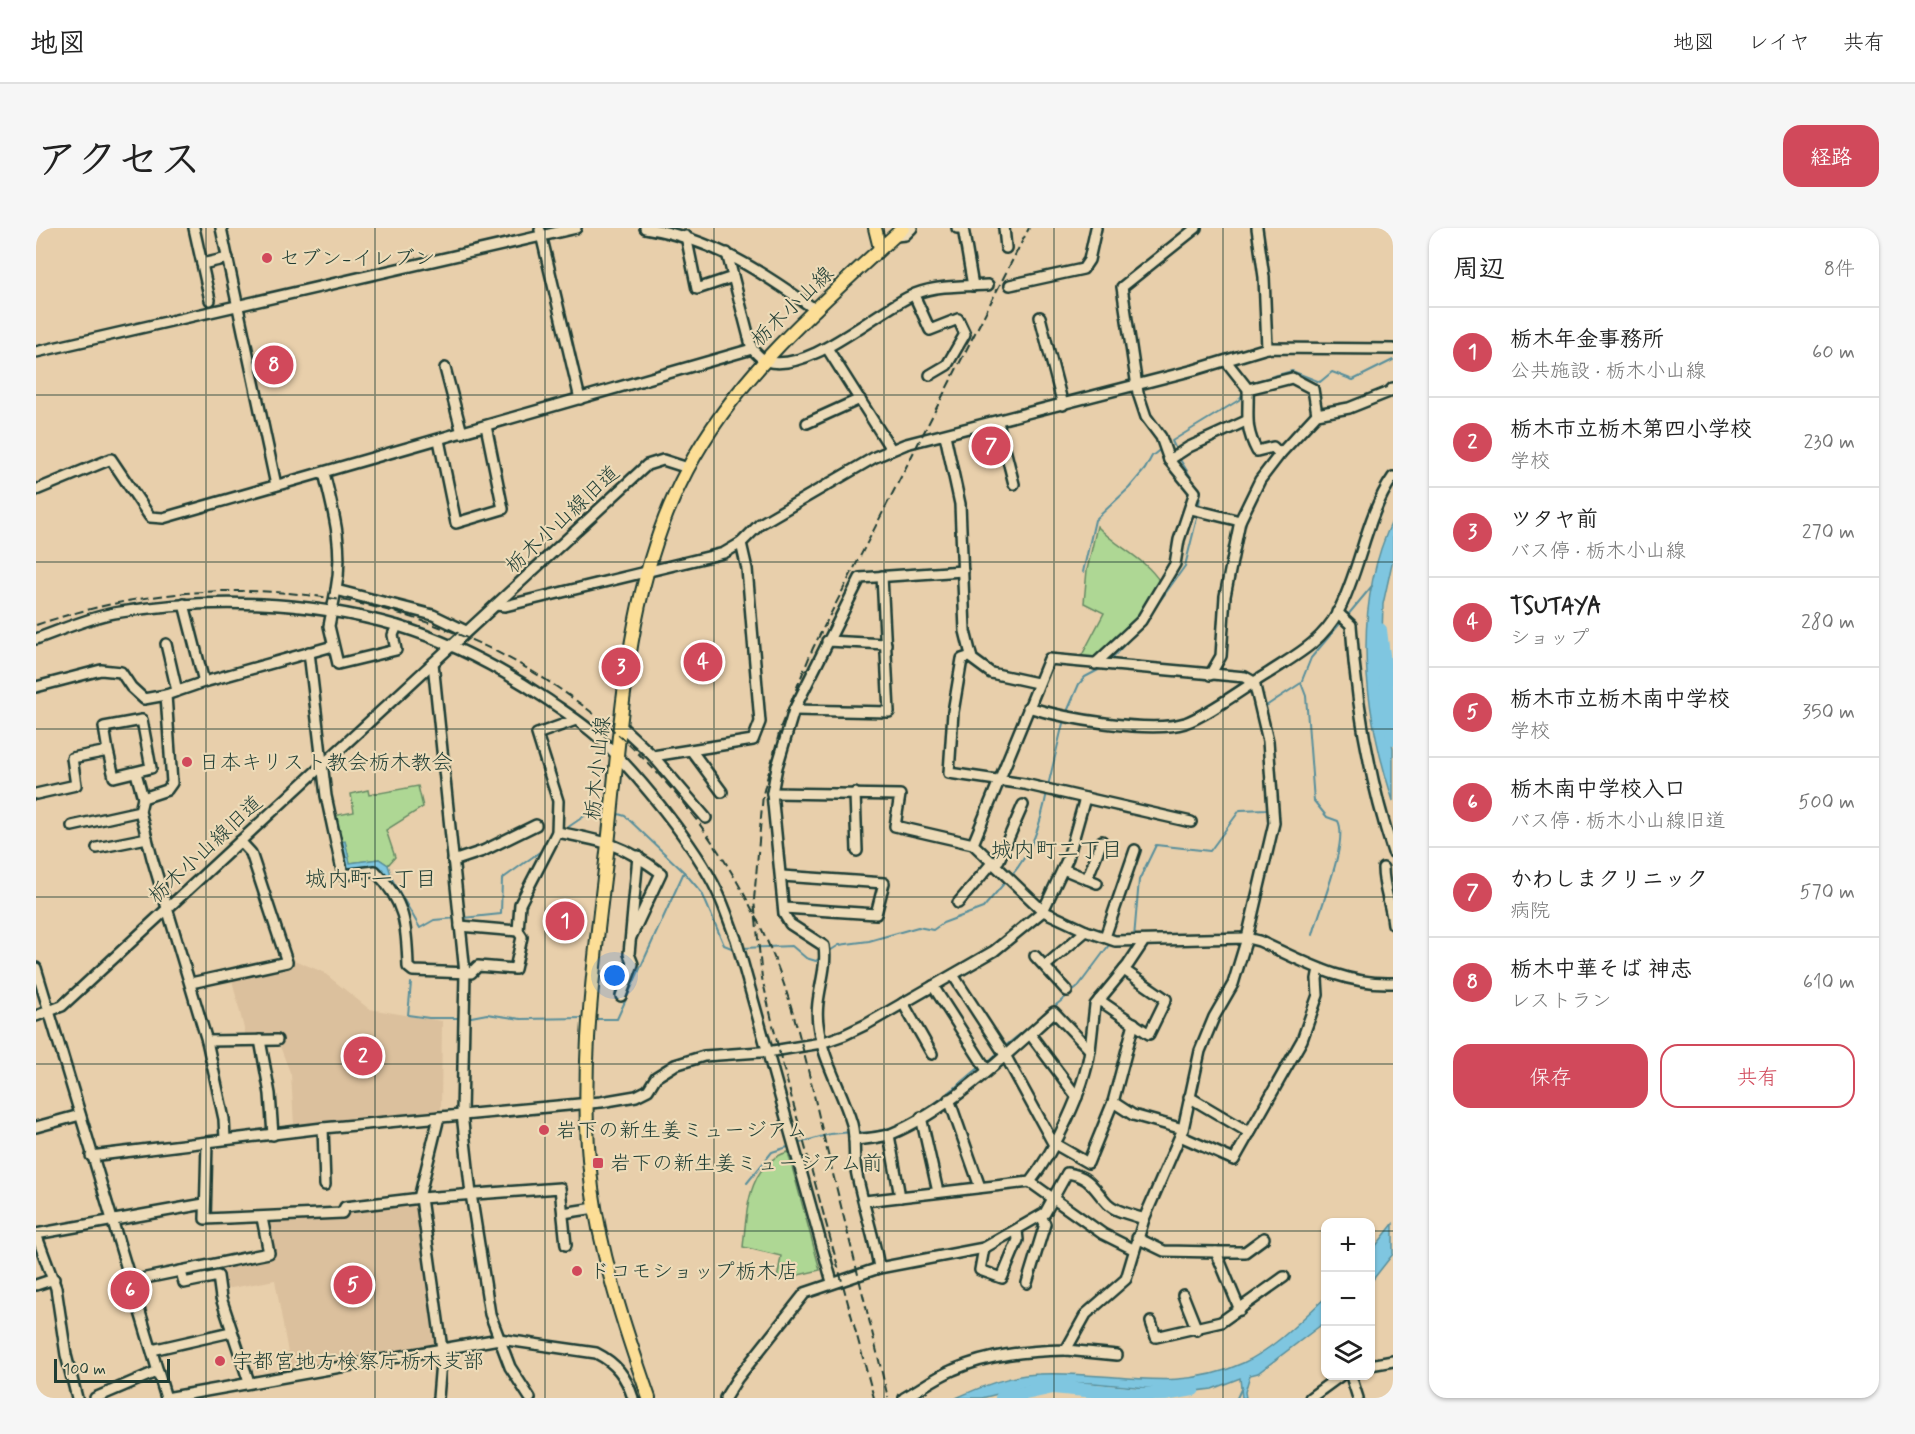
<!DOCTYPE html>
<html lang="ja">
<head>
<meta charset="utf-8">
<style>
  :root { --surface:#fff; --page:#f6f6f6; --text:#222; --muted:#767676; --line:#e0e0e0; --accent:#d1495b }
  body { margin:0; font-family:Mynerve,"Klee One",sans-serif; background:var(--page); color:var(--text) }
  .controls { position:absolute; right:18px; bottom:18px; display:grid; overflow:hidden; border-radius:12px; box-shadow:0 2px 4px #0004 }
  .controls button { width:54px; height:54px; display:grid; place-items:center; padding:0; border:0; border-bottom:2px solid var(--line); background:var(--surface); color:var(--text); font:30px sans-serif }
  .scale { position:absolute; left:18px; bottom:15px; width:116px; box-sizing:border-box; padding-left:6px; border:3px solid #1f3d34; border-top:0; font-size:16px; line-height:21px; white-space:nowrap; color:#1f3d34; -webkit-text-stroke:4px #eddbb8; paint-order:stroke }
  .you { position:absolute; left:579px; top:748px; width:21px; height:21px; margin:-15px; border:4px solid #fff; border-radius:50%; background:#1a73e8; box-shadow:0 0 0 9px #1a73e833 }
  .badge { display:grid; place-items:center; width:39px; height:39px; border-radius:50%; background:var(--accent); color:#fff; font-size:20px; font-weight:700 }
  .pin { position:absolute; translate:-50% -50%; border:3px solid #fff; box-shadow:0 2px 6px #0006 }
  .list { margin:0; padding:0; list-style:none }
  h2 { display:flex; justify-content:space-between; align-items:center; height:78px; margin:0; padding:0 24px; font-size:26px }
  h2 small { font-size:20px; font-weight:400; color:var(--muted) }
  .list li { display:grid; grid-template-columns:39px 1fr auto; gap:18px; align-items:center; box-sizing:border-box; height:90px; padding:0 24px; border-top:2px solid var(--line) }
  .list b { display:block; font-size:22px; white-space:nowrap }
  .list p { margin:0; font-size:20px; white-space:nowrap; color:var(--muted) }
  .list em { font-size:20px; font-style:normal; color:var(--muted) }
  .actions { display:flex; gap:12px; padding:18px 24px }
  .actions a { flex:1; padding:14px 0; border:2px solid var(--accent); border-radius:18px; text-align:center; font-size:21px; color:var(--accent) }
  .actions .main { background:var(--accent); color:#fff }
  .icon { flex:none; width:33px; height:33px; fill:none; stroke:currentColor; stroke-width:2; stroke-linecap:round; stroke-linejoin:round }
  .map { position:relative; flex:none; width:1357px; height:1170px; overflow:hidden; border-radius:18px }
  header { display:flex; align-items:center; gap:36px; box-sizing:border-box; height:84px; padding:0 30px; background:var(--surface); border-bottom:2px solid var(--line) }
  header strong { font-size:28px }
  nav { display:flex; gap:33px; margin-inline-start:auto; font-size:21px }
  .intro { display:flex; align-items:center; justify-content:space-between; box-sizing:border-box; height:144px; padding:0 36px }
  h1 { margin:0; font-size:42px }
  .button { padding:15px 27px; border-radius:18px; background:var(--accent); color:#fff; font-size:21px; font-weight:700 }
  main { display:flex; gap:36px; padding:0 36px }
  aside { flex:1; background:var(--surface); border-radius:18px; box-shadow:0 2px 4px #0004 }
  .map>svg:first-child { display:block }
</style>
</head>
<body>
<header>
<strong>地図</strong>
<nav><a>地図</a><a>レイヤ</a><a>共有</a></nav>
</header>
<div class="intro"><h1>アクセス</h1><a class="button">経路</a></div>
<main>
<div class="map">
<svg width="1357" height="1170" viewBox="0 0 1357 1170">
  <rect width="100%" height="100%" fill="#e8cfab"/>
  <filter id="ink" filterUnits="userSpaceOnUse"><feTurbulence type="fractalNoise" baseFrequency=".0167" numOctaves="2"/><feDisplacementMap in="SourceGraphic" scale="12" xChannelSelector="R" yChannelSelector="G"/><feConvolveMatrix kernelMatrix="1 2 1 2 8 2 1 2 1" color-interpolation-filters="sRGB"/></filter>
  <g filter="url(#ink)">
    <!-- built -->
    <g fill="#dbc09d">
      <polygon points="258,732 287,744 333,781 406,793 405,882 258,897 255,847 240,808 210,809 196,752 256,738"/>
      <polygon points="382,974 403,1117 255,1142 239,1052 190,1061 186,1039 236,1027 230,996 308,988 314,981"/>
    </g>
    <!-- green -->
    <g fill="#aed794" stroke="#668a64" stroke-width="1.5">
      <path d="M1061 298C1080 319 1109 330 1124 354L1103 390 1058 433 1044 431 1068 385 1048 375 1051 342Z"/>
      <polygon points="382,558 387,579 350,602 359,629 352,637 343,631 314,635 309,614 302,614 297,588 318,584 315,566 332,562 333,567"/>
      <path d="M752 924 784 1042 741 1052 745 1028 707 1019C711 983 711 936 752 924Z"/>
    </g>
    <!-- water -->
    <g fill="#7fc6e0" stroke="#598f9b" stroke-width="1.5">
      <path d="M1357 291V331L1347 376 1345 440 1349 483 1357 520V573C1328 483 1315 380 1357 291Z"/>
      <polygon points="309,613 314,635 343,631 352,637 357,653 353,654 342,639 310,642 302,614"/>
      <polygon points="1357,996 1357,1026 1335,1054 1335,1024"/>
      <path d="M1289 1070V1094L1222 1145 1214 1147 1209 1164 1210 1170H1206L1204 1150 1176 1161 1152 1164 1057 1155H1019L989 1159 946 1170H920C947 1158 973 1147 1003 1146 1073 1142 1138 1167 1207 1135 1239 1120 1264 1093 1289 1070Z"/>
    </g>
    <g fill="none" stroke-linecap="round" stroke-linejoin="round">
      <!-- stream -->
      <g stroke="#598f9b" stroke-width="2">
        <polyline points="1213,155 1256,143 1284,154 1296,144 1317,152 1357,132"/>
        <polyline points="1141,224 1136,213 1203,172 1208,163"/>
        <polyline points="1143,230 1164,264 1163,281"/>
        <polyline points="1047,344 1059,292 1093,260 1109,241 1116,228 1126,220"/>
        <polyline points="1113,388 1149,338 1162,286"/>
        <polyline points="1311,388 1336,358"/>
        <polyline points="1074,432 1105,399"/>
        <polyline points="1227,480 1265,455"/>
        <polyline points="1030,486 1043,456 1049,449 1068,439"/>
        <polyline points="1012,558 1028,491"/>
        <polyline points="579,585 589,588 648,644 666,665 688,717 698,721"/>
        <polyline points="528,602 563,578 571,581"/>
        <path d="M975 648C996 624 1005 595 1011 564"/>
        <polyline points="357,653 384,700 398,692 421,690"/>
        <polyline points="427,690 465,686 466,651 505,623 513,612"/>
        <path d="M1277 707C1283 682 1313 614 1302 593L1291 589 1278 573 1270 468 1265 455 1275 430 1307 392"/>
        <polyline points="1098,710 1103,652 1120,617 1174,623 1204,582 1231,581 1229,533"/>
        <polyline points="707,720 756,718 770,730 780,733 785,729"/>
        <polyline points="792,724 803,717 833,713 882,699 897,702 907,695 947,680 971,652"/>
        <polyline points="375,755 372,787 393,790 424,790"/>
        <polyline points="430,790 451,786 485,791 549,790"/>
        <polyline points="558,791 581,791 648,644"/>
        <polyline points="968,819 1041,760 1073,717 1098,718 1098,716"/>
        <polyline points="950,835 964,823"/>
        <path d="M821 904C865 909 913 865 945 838"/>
        <polyline points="760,916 794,906 816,904"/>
        <polyline points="711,955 736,924 755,918"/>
        <polyline points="1201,1170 1206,1159"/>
      </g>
      <!-- river -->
      <g stroke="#7fc6e0" stroke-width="14">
        <polyline points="1344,402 1357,510"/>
        <polyline points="966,1170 1017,1159 1102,1167 1129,1166 1157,1161"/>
      </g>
      <defs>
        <g id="minor">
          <polyline points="158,0 174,72"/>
          <polyline points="185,0 240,257"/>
          <path d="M609 0C678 11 724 43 780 82"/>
          <polyline points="921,0 927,0 937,58"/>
          <polyline points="968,0 970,20"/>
          <polyline points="1221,0 1228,49 1231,120"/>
          <polyline points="504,2 544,171"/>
          <polyline points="650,8 661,61 697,49"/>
          <polyline points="860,8 869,7 876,0"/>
          <path d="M691 25 716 121C720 125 725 131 730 133 774 146 839 83 879 66 900 57 929 58 952 57"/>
          <polyline points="166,36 192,30"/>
          <polyline points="974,57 1047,41 1053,32 1060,0"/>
          <polyline points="878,67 894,102 922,91 929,106 911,137 894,147"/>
          <polyline points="1004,89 1027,177"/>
          <polyline points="791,120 855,221"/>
          <polyline points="0,124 540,0"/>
          <path d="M1190 133 1212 161C1213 187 1208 199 1221 223L1237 219 1244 226"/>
          <polyline points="409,140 426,205"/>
          <polyline points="1212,161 1256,150 1277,161 1281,186"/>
          <polyline points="962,194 978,256"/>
          <polyline points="771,195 824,171"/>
          <polyline points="909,207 924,276 929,403 936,431 955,445 1001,455"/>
          <polyline points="403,212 420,295 467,281 450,198"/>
          <polyline points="1133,232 1153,219 1210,193"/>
          <path d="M288 245C298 285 308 321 300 362L397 387 430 403"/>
          <polyline points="0,262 75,231 114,289 127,290 716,121"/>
          <polyline points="1155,281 1204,293"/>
          <polyline points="300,362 293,398 302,436 360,422 357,407 361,398"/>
          <polyline points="460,377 469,378 688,325 705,315 724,296 839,229 870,216 1158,142 1231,120 1357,121"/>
          <path d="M1301 384 1315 397C1320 473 1333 551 1357 624"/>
          <path d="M0 411C25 402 52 390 78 385 170 369 272 372 362 398 415 414 466 441 512 472 529 484 548 496 563 510 601 545 660 618 682 665 689 680 694 696 700 711L796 1054"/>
          <polyline points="791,413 850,416"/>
          <polyline points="130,416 141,463"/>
          <path d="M273 424 290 568 307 647 339 643C369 673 371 698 372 739L377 743 435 745 442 738 479 741 486 709 482 703"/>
          <polyline points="935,428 926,431 917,484 913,545 988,556 1155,594"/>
          <polyline points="397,435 429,745 426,886 435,966 454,1086 474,1139 494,1170"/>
          <polyline points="1059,436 1105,393 1139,336 1143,312 1159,264 1133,232 1125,209 1110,189 1102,165 1086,59 1160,0"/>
          <polyline points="1174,447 1185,428 1189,368 1204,293 1224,252 1244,226 1281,186 1313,180 1353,164 1357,160"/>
          <polyline points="168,454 297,418"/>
          <polyline points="0,459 65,442 85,444 95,459 108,471 130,467 168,454 148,376"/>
          <path d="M992 479C1027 490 1114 506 1149 495 1172 487 1209 459 1231 446 1260 427 1285 415 1302 384 1325 341 1329 289 1357 249"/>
          <polyline points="758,482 853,484 846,348"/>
          <polyline points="585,498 617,528 717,512 724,494 711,341 705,315"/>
          <polyline points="655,522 686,564"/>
          <polyline points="617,528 670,590"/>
          <polyline points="100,545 107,570 104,583 116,630 171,813 188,891 189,911"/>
          <path d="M736 565 864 567 859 598 937 616 1007 683 1050 703 1079 713 1211 710 1223 713C1267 733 1307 757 1357 755"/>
          <polyline points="819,565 821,623"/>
          <polyline points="0,566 40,557 36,530 72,523 68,499 106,492 115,540 78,549 72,523"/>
          <polyline points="107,570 131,562 136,555 130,467"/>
          <polyline points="36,598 104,583"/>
          <path d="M521 604C568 613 586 616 625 645L595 709"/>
          <polyline points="61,620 111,610"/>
          <polyline points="417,633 447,623 500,597"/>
          <path d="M1347 640C1347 660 1355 677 1357 696"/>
          <polyline points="1027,641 1061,655"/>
          <polyline points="746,648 848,655 840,686 748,680"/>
          <polyline points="1051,651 1066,613"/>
          <polyline points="922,675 956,635 963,632 987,577"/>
          <polyline points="424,698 482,703 484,676 521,604 522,573 501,506 540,492"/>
          <polyline points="1069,709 1099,622"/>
          <polyline points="999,728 1031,763"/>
          <polyline points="1009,738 1050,703"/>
          <polyline points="0,740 130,1170"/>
          <polyline points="917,747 969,827 1017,915 1052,935 1077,874 1098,795"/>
          <polyline points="155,755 251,734 215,625 204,613"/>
          <polyline points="897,758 951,842"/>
          <polyline points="585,768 597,736 593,726 602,628"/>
          <polyline points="1063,772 1113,806 1130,771 1088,742"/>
          <polyline points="867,775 896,826"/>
          <polyline points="0,788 26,778 611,237 627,232 652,240"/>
          <polyline points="994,806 1041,869"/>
          <polyline points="224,812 234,866 237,907"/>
          <polyline points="171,813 241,812"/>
          <polyline points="1153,869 1214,905"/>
          <polyline points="913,871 944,959"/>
          <polyline points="1077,874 1097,887 1147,901"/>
          <polyline points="885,889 902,964"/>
          <polyline points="0,899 44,887"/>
          <polyline points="287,900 289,957"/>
          <polyline points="853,907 864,969"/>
          <polyline points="1144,908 1198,932 1266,812 1282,767 1281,751 1283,741"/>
          <path d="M818 912C830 911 843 910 855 906 915 881 971 826 1018 784L1054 822 1059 777 1092 737 1108 713"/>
          <polyline points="171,914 169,991 306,985 309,979 385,970 524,960 530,1017"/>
          <polyline points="55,928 287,900 565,874 600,868 612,862 620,849 639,837 668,828 737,823 785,815 808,807 831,796 958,723 1007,683 1032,630 1049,570"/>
          <polyline points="994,954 1067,1006 1097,1021"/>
          <polyline points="383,970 403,889"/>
          <polyline points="385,970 406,1121 402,1170"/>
          <path d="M829 973 994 954C1019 922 1048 863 1054 822"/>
          <polyline points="527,985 559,980"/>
          <polyline points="0,1006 168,976"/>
          <polyline points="0,1006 20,1060 30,1127 41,1170"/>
          <polyline points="1101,1010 1128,1023 1180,1024 1209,1024 1228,1010"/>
          <polyline points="948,1020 944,1042 966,1050 982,1012 981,1003"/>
          <polyline points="1180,1024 1204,1082"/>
          <path d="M843 1040C838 1006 826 975 820 942 817 926 820 911 816 896 806 862 786 831 782 796 778 769 792 744 788 718L754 696 748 686 736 565 741 539 758 482 824 350 927 343"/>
          <polyline points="145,1043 148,1055 182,1048 185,1070 213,1154"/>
          <polyline points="95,1053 233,1025 226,990"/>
          <polyline points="991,1055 1009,996 1005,988"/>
          <polyline points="0,1057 18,1051"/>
          <polyline points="1147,1067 1161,1102"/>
          <polyline points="1115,1094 1120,1109 1185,1094 1248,1049"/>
          <polyline points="116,1122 195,1104"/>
          <polyline points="1030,1122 1081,1127"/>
          <polyline points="1334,1137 1357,1133"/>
          <polyline points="1315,1148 1322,1170"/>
          <polyline points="59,1170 122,1143"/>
          <path d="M130 1170 463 1111 560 1125C580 1135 590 1148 597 1170"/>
          <path d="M689 1170 701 1151 769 1065 843 1040 948 1020 1009 985 1031 945C1055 948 1059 963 1072 976 1080 984 1097 987 1108 991"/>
          <path d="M868 1170C884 1161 900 1149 917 1142 953 1126 991 1123 1030 1122L1050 1086 1090 1051 1108 991 1147 901 1164 823 1178 789 1197 756 1211 710 1238 595 1232 513 1218 454 1209 449 1013 431 937 616"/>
          <polyline points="1274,1170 1304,1148"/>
        </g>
        <g id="major">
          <polyline points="839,0 844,20"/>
          <path d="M613 1170C589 1101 566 1032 556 960 541 844 559 730 572 616 586 490 590 356 651 242 702 145 787 74 867 0"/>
        </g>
      </defs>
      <!-- minor casing -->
      <use href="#minor" stroke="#1f3d34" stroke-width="14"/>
      <!-- major casing -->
      <use href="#major" stroke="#1f3d34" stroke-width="16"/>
      <!-- minor -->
      <use href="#minor" stroke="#eddbb8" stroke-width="9"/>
      <!-- major -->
      <use href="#major" stroke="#fcde96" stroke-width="12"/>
      <!-- rail -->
      <g stroke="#1f3d34" stroke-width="2" stroke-dasharray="9 4.5" stroke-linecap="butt">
        <path d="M0 397C293 297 597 422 727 704 757 768 771 838 787 906 809 994 831 1082 852 1170"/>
        <polyline points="838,1170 745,831 726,750 718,672 727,566 745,498 777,420 993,0"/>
      </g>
    </g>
  </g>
  <!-- grid -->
  <path fill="none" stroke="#1f3d34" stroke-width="1.5" stroke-opacity="0.55" d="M170 0V1170M339 0V1170M509 0V1170M678 0V1170M848 0V1170M1018 0V1170M1187 0V1170M0 167H1357M0 334H1357M0 501H1357M0 669H1357M0 836H1357M0 1003H1290M1334 1003H1357"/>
  <!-- markers -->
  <g fill="#d1495b" stroke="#eddbb8" stroke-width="2">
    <circle cx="231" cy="30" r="6"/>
    <circle cx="151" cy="534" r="6"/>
    <circle cx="508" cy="902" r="6"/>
    <rect x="556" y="929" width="12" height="12" rx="3"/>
    <circle cx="541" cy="1043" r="6"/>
    <circle cx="184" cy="1133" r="6"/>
  </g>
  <g text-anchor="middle" stroke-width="4.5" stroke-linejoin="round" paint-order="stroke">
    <!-- poi labels -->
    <g font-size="21" fill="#1f3d34" stroke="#eddbb8" text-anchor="start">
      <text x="243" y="37">セブン-イレブン</text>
      <text x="163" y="541">日本キリスト教会栃木教会</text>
      <text x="520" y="909">岩下の新生姜ミュージアム</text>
      <text x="574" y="942">岩下の新生姜ミュージアム前</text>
      <text x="553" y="1050">ドコモショップ栃木店</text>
      <text x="196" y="1140">宇都宮地方検察庁栃木支部</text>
    </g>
    <!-- street labels -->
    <g font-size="21" fill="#1f3d34" stroke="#eddbb8">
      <text transform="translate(756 78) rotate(-44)" y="7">栃木小山線</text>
      <text transform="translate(526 291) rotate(-43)" y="7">栃木小山線旧道</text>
      <text transform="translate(561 540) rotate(-84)" y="7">栃木小山線</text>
      <text transform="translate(169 621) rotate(-43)" y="7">栃木小山線旧道</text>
    </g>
    <!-- neighbourhood labels -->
    <g font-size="22" fill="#1f3d34" stroke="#eddbb8">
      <text x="1021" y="629">城内町二丁目</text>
      <text x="335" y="658">城内町一丁目</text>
    </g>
  </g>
</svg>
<div class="controls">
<button>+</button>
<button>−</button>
<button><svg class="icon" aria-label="layers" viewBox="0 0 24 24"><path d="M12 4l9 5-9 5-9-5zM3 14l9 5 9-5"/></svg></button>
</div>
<div class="scale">100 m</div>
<div class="you"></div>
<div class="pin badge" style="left:529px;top:693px">1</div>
<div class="pin badge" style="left:327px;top:828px">2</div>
<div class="pin badge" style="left:585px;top:439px">3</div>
<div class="pin badge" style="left:667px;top:434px">4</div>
<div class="pin badge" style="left:317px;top:1057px">5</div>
<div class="pin badge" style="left:94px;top:1062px">6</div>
<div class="pin badge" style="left:955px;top:218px">7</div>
<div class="pin badge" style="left:238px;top:137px">8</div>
</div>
<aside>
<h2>周辺<small>8件</small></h2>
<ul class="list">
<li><span class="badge">1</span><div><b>栃木年金事務所</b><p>公共施設 · 栃木小山線</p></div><em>60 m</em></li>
<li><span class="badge">2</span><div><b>栃木市立栃木第四小学校</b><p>学校</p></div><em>230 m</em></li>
<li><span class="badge">3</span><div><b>ツタヤ前</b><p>バス停 · 栃木小山線</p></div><em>270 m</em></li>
<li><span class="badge">4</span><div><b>TSUTAYA</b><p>ショップ</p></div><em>280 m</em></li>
<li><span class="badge">5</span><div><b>栃木市立栃木南中学校</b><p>学校</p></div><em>350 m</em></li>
<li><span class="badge">6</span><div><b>栃木南中学校入口</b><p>バス停 · 栃木小山線旧道</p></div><em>500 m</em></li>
<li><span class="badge">7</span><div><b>かわしまクリニック</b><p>病院</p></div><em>570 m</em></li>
<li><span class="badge">8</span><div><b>栃木中華そば 神志</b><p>レストラン</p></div><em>610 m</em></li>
</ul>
<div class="actions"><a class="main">保存</a><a>共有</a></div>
</aside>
</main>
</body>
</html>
